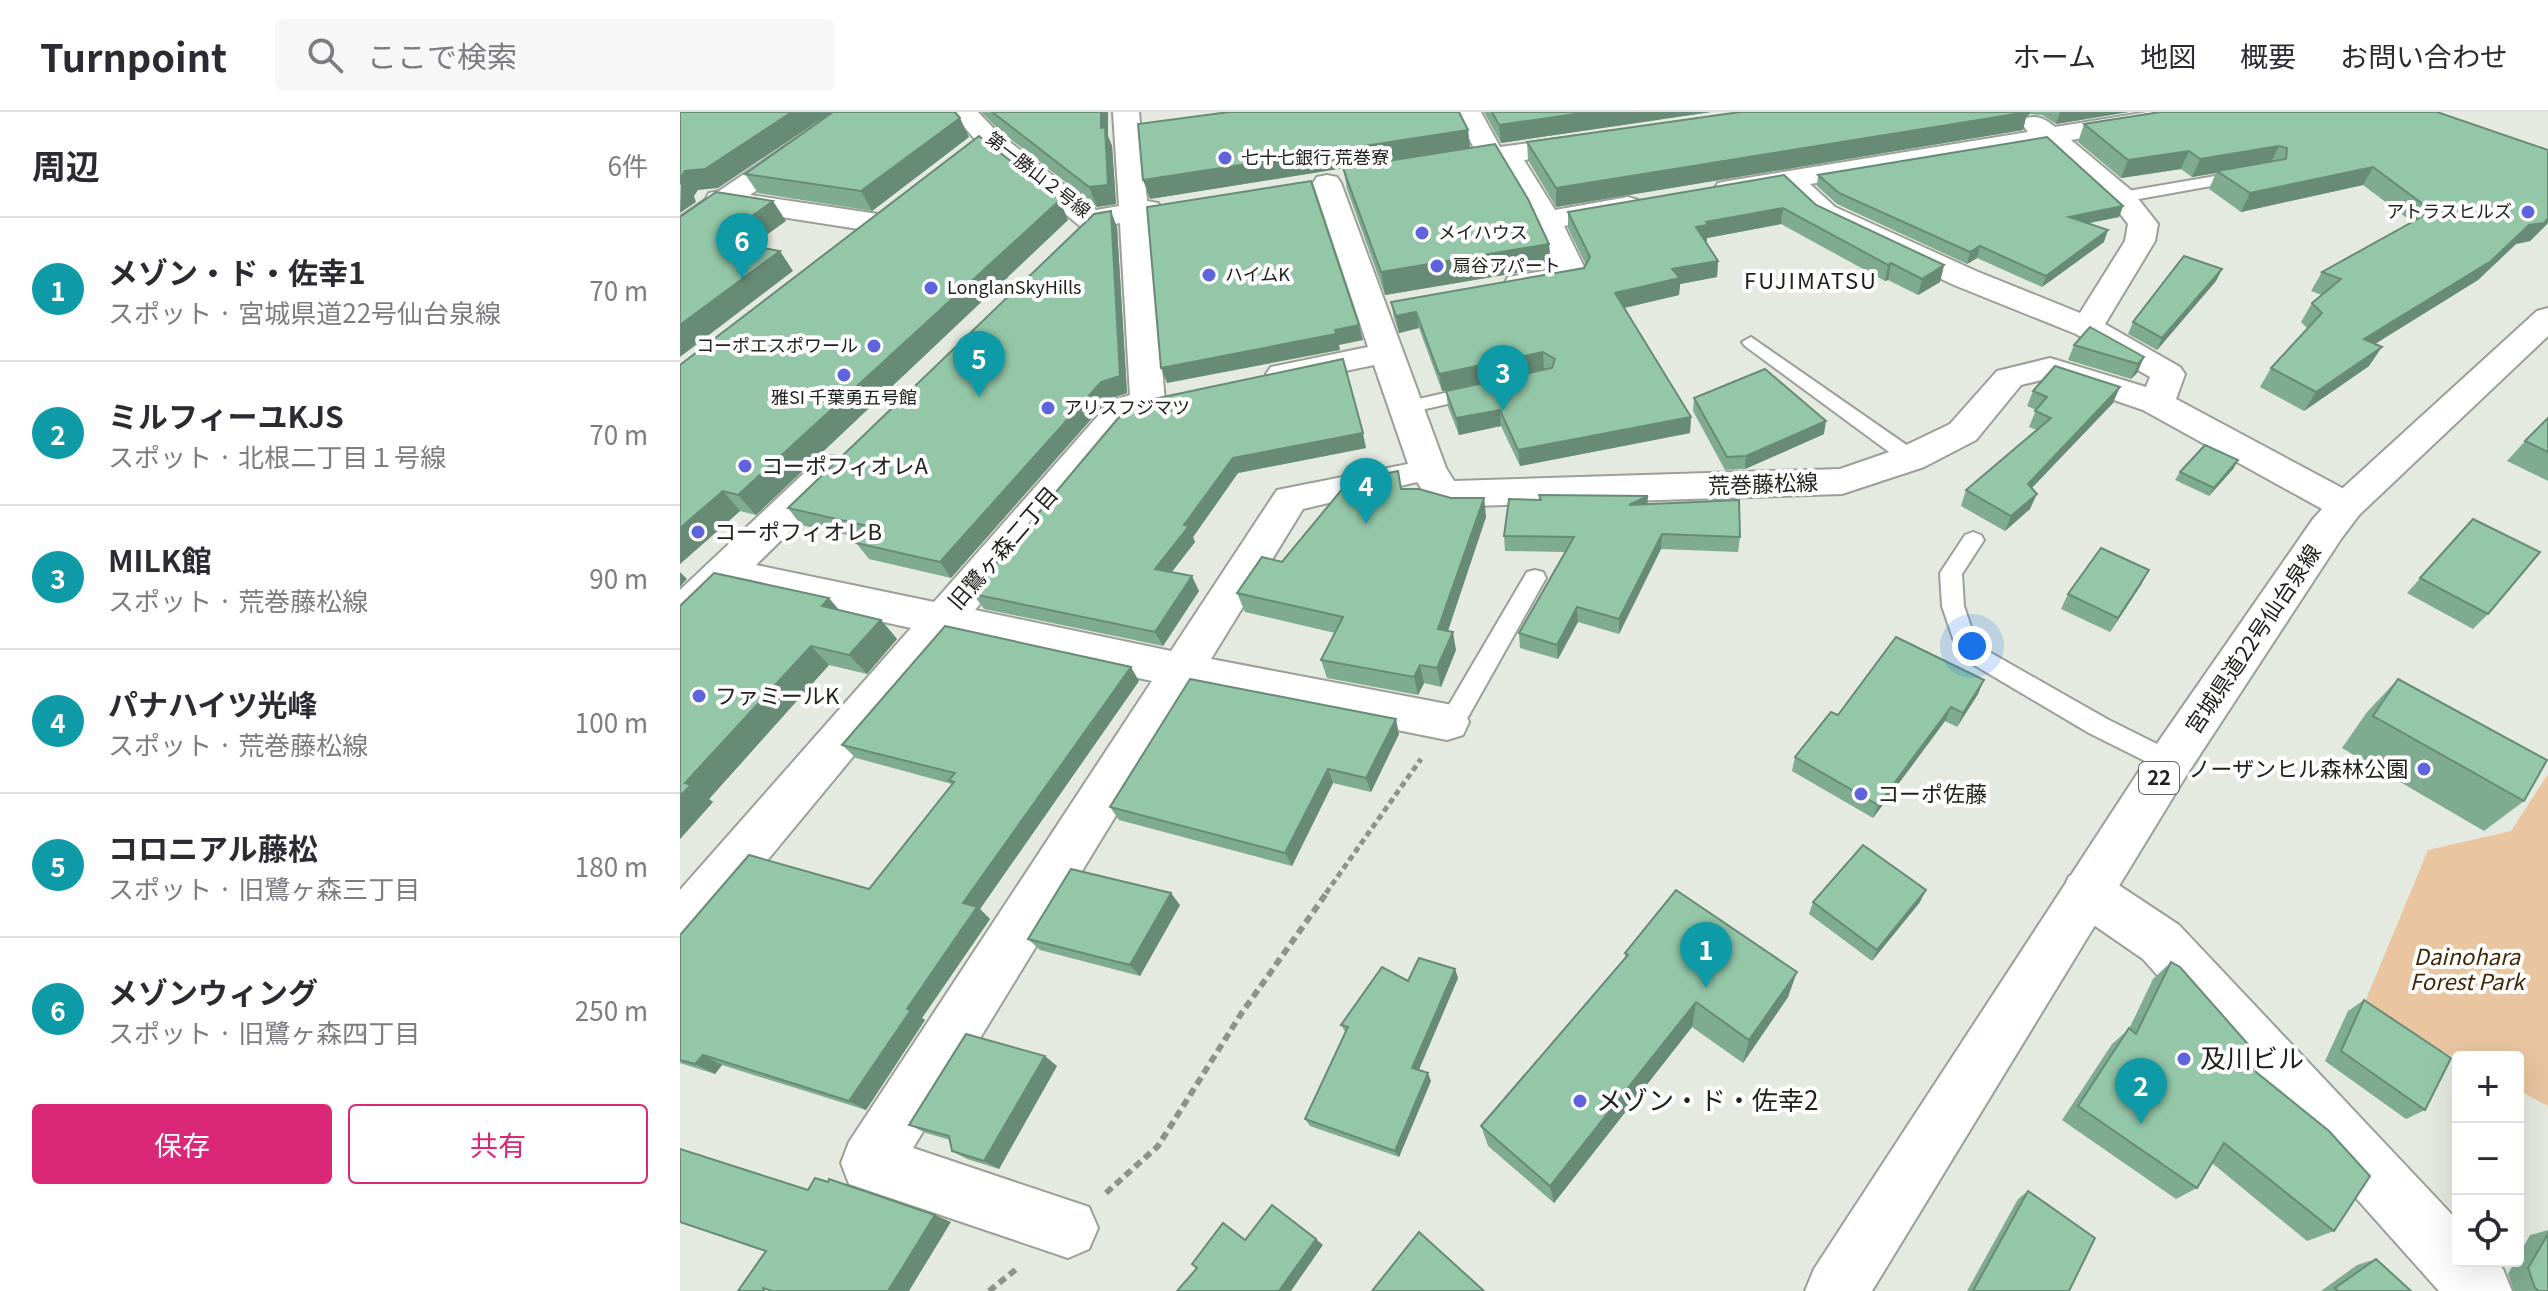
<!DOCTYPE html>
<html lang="ja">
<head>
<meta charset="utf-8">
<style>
  :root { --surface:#fff; --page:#f7f7f7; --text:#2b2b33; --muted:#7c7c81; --line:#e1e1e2; --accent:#db2777 }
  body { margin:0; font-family:Georgia,"Noto Sans JP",serif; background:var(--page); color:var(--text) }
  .controls { position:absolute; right:24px; bottom:24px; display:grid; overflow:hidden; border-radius:8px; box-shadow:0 8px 32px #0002 }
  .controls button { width:72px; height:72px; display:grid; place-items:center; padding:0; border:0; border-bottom:2px solid var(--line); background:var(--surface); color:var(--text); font:40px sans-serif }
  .you { position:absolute; left:1292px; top:534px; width:28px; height:28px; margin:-20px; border:6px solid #fff; border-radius:50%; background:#1a73e8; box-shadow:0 0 0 12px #1a73e833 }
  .badge { display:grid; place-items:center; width:52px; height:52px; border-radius:50%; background:var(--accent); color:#fff; font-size:26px; font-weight:700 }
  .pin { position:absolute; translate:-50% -66px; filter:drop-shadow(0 2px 4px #0008) }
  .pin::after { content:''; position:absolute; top:42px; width:28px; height:24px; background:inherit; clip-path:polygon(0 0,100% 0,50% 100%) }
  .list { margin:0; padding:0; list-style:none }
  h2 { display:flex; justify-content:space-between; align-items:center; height:104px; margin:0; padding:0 32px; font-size:34px }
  h2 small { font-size:26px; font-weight:400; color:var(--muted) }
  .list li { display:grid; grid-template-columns:52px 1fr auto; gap:24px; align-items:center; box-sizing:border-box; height:144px; padding:0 32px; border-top:2px solid var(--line) }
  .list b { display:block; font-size:30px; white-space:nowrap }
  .list p { margin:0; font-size:26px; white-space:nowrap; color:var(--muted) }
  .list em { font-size:26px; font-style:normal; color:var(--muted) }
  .actions { display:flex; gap:16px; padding:24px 32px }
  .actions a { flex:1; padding:18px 0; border:2px solid var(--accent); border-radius:8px; text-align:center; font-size:28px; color:var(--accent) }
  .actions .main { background:var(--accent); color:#fff }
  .icon { flex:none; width:44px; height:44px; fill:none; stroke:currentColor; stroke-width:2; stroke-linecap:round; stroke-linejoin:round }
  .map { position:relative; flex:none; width:1868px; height:1179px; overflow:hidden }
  header { display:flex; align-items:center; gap:48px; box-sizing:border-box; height:112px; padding:0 40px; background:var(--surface); border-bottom:2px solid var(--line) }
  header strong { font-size:38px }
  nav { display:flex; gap:44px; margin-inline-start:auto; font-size:28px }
  .search { width:560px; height:72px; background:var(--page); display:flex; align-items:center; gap:20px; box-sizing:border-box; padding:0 28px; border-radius:8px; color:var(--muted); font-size:30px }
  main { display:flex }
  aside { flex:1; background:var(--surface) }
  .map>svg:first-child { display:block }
</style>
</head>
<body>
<header>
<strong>Turnpoint</strong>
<div class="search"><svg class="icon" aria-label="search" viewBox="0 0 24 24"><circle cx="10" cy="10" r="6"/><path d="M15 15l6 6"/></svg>ここで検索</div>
<nav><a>ホーム</a><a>地図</a><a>概要</a><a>お問い合わせ</a></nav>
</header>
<main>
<aside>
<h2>周辺<small>6件</small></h2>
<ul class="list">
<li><span class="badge" style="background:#0f9aa8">1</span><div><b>メゾン・ド・佐幸1</b><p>スポット · 宮城県道22号仙台泉線</p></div><em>70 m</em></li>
<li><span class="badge" style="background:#0f9aa8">2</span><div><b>ミルフィーユKJS</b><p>スポット · 北根二丁目１号線</p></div><em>70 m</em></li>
<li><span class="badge" style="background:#0f9aa8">3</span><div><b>MILK館</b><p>スポット · 荒巻藤松線</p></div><em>90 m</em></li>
<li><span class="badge" style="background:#0f9aa8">4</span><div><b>パナハイツ光峰</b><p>スポット · 荒巻藤松線</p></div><em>100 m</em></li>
<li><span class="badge" style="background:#0f9aa8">5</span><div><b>コロニアル藤松</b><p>スポット · 旧鷺ヶ森三丁目</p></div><em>180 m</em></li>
<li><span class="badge" style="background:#0f9aa8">6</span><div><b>メゾンウィング</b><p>スポット · 旧鷺ヶ森四丁目</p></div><em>250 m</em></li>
</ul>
<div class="actions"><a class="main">保存</a><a>共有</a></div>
</aside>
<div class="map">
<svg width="1868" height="1179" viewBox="0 0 1868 1179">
  <rect width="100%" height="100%" fill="#e5eae0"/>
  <!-- green -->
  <polygon fill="#e9c5a0" points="1868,662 1868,994 1838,978 1838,945 1778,947 1682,897 1748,738 1831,719"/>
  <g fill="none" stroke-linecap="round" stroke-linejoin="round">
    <defs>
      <g id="service">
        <polygon points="1565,59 1570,61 1570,67 1442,90 1434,85 1442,80"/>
        <polygon points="1071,225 1238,341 1241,346 1238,351 1224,351 1065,234 1062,230"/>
        <polygon points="800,273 809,279 807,283 728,301 719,295 721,291"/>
        <polygon points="1293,420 1301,423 1304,428 1282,462 1284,494 1297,533 1427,607 1499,643 1503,650 1499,657 1490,660 1481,657 1409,621 1279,544 1262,494 1260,461 1285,423"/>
        <path d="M855 458 863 460 866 466 788 605C778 615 772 622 758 617L755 610 770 591 847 460Z"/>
      </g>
      <g id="minor">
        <polygon points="156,0 186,0 70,83 198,102 208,105 213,111 208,117 198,120 50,97 10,124 0,127 0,105 25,88 29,81 39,79"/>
        <path d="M271 0H298L317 20 416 98 439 94 433 0H459L467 89 478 91 482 97 478 103 468 105 485 289 480 297 455 305 295 498 491 539 597 378 728 352 694 253 603 272 591 269 586 262 591 255 688 235 633 71 637 65 647 63 657 65 661 71 766 356 774 369 1160 357 1218 337 1270 312 1317 259 1370 246 1466 275 1470 265 1396 222 1274 173 1135 107 1103 76 1048 85 1038 83 1034 77 1038 71 1048 69 1348 20 1342 12 1346 6C1359 3 1365 7 1375 15L1468 0H1528L1524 5 1515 8 1391 28 1452 79 1478 112 1475 129 1425 212 1500 255 1505 262 1496 287 1679 385 1685 394 1679 403 1666 407 1653 403 1463 298 1370 266 1341 273 1296 328 1244 355 1162 382 764 395 751 391 737 370 623 397 531 547 767 592 783 597 789 610 783 623 767 628 513 577 233 1036 409 1095 418 1116 409 1137 388 1146 169 1072 161 1051 169 1030 472 569 272 525 18 832 0 839V778L231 516 52 477 15 514 0 518V478L139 347 152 344 165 347 170 356 165 365 76 453 254 490 431 289 450 283 440 111 410 117 400 114 299 32ZM1364 33 1432 91 1448 112 1445 129 1400 201 1296 159 1155 95 1130 72Z"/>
        <polygon points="775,0 801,0 820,35 907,23 916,25 920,31 916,37 844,48 875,98 948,85 958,88 962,94 958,100 884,114 908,163 904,170 839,181 828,179 824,172 828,165 875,157 852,108 818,51 762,59 752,57 748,51 752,45 795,38"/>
        <polygon points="1407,757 1425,764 1499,813 1778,1109 1778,1149 1816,1149 1823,1157 1832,1179 1759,1179 1463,847 1389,796 1382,780 1389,764"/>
      </g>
      <polygon id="primary" points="1868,196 1868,224 1679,403 1661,427 1506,664 1192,1179 1125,1179 1134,1157 1474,636 1633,407 1653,385 1857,199"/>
    </defs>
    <!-- service casing -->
    <use href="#service" stroke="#9ba097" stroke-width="4"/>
    <!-- minor casing -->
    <use href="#minor" stroke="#9ba097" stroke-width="4"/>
    <!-- primary casing -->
    <use href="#primary" stroke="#9ba097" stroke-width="4"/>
    <!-- path-far2 -->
    <polyline stroke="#8e928a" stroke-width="3" stroke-dasharray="4 3" stroke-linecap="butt" points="325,163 336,180"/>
    <!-- path-far1 -->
    <polyline stroke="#8e928a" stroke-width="5" stroke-dasharray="6 4" stroke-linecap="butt" points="646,781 741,647"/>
    <!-- path -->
    <g stroke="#8e928a" stroke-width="6" stroke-dasharray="8 5" stroke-linecap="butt">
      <polyline points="426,1081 478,1034 561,902 648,779"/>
      <polyline points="309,1179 339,1155"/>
    </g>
    <!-- service -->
    <use href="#service" fill="#fff" fill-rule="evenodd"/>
    <!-- minor -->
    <use href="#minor" fill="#fff" fill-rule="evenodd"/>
    <!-- primary -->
    <use href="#primary" fill="#fff" fill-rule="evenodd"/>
  </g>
  <!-- wall -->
  <g fill="#7fab90">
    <polygon points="301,0 428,0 428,24 432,34 436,92 417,95 319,18"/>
    <polygon points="804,0 1031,0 821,31"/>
    <polygon points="1060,0 1449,0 1376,12 1362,3 1350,2 1346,5 1343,18 876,95 848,48 847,30"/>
    <polygon points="1404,12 1868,38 1868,111 1850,129 1836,132 1798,168 1695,232 1689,254 1624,299 1580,275 1591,256 1628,217 1621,210 1632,191 1642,183 1631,179 1642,160 1732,110 1683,73 1561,100 1529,77 1536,61 1512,65 1501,57 1441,66 1398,30"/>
    <polygon points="788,18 790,35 869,132 871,155 705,183 667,77 663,56 470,87"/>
    <polygon points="289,25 192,99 78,81 65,62"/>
    <polygon points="1138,63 1443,94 1439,105 1408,111 1424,130 1362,175 1297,146 1287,152 1157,92 1137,74"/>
    <polygon points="1136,93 1264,153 1260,170 1238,183 1208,168 1205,169 1101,112 1027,126 1027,129 1025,129 1038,149 1037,165 1000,172 999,183 944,196 1011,305 1010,321 840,354 821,314 779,323 768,295 766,279 865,258 762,279 739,216 719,221 714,206 711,190 904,156 906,153 888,116 888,100"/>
    <polygon points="388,108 76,403 60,399 0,452 0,253"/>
    <polygon points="437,115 447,281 429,287 271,466 189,447 176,431 181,426 121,413 108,396"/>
    <polygon points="1542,157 1536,169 1477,238 1448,222 1453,210"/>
    <polygon points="1394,233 1464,245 1457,261 1451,267 1388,248"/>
    <polygon points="1353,279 1433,291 1352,376 1350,397 1325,419 1281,394 1286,378 1357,318 1349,315 1356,298 1347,294"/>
    <polygon points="1014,286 1144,322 1065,357 1045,358 1013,299"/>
    <polygon points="450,292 686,336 558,361 513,425 515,430 492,460 519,479 483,534 304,497 293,482 309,465 307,462"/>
    <polygon points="1868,306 1868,369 1827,349 1845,329"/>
    <polygon points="1554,356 1529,384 1495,368 1500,360"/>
    <polygon points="722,377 771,386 804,386 806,405 768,519 776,538 761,575 744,571 738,583 647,566 641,548 655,521 565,500 557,481 602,450"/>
    <polygon points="859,383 968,392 1060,425 1058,440 981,437 939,522 898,510 878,547 840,536 839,521 885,440 825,439 824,424 859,388"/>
    <polygon points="1793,407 1808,502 1793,517 1727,481"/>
    <polygon points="1461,473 1430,520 1381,497 1388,482"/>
    <polygon points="0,494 160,498 201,508 217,527 187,562 149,553 29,687 33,690 0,727"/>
    <polygon points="1718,567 1844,689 1804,719 1662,636 1687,600"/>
    <polygon points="459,569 300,797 310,807 242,906 245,908 186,998 42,953 35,962 0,951 0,823 189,777 272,672 176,646 162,633"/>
    <polygon points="1298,582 1277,615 1265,609 1193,706 1112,659 1115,645 1158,603"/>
    <polygon points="719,622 691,680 653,671 612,754 439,708 430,695"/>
    <polygon points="1133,790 1240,790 1192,849 1129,802"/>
    <polygon points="500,793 460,864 360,838 348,827"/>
    <polygon points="945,841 1108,885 1063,951 1012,915 874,1091 808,1034 801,1014 945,846"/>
    <polygon points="1491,850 1576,960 1654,1119 1627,1129 1532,1051 1517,1076 1496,1087 1382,1008 1432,932 1449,917 1473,867"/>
    <polygon points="775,857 778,866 739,958 751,969 719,1045 630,1014 625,1007 666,921 661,913 728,869"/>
    <polygon points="1684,888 1745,998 1726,1007 1645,949 1668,899"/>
    <polygon points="377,954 319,1057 287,1047 272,1039 270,1028 246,1021 229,1013"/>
    <polygon points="1348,1079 1389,1179 1287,1179 1338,1087"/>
    <polygon points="1868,1117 1868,1179 1834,1179 1828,1162 1835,1149 1838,1149 1838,1144 1850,1123 1868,1118"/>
    <polygon points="1696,1147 1731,1179 1641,1179 1677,1153"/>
  </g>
  <!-- shaded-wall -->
  <g fill="#688b76">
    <polygon points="112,0 152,0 38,76 18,78 14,84 16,90 0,101 1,65 5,59"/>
    <polygon points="421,0 428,0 428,24 432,34 436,92 417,95 409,75 421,16"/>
    <polygon points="909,0 1031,0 821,31 819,13"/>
    <polygon points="1343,0 1351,0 1346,5 1343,18 876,95 876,76"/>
    <polygon points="1380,0 1449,0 1376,12"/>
    <polygon points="280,6 289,25 192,99 181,79"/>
    <polygon points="788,18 790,36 470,87 463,68"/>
    <polygon points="1599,34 1590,52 1537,59 1536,61 1512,65 1520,47"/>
    <polygon points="1509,39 1501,57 1441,66 1448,48"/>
    <polygon points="1693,55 1683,73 1561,100 1570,81"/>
    <polygon points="380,88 388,108 76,403 58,383"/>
    <polygon points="93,89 106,109 53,147 39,128"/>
    <polygon points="1443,94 1439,105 1385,116 1389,105"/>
    <polygon points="1103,96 1101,112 1027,126 1027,129 1015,131 1016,115 1026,110"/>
    <polygon points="431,99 437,115 447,281 429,287 271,466 260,450"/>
    <polygon points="1868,106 1868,111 1850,129 1836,132 1798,168 1672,246 1684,227 1849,113"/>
    <polygon points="1428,118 1424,130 1362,175 1366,164"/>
    <polygon points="869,132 871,155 705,183 701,160"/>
    <polygon points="1300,134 1297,146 1287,152 1290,140"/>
    <polygon points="100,139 113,159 0,245 0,213"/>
    <polygon points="1038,149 1037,165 1000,172 999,183 935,198 935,181 992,157"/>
    <polygon points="1211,151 1208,168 1205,169 1208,153"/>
    <polygon points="1264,153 1260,170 1238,183 1242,167"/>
    <polygon points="1542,157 1536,169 1477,238 1482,226"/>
    <polygon points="736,200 739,216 719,221 716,204"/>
    <polygon points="679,213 683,228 659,233 660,238 487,271 481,256"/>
    <polygon points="1702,235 1689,254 1624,299 1636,280"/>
    <polygon points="863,240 864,257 762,279 759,262"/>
    <polygon points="1464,245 1457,261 1451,267 1458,252"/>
    <polygon points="1440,275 1433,291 1341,387 1348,372"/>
    <polygon points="820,298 821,314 779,323 776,306"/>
    <polygon points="1011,305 1010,321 840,354 838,338"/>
    <polygon points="1146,309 1144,322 1065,357 1066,344"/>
    <polygon points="683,321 686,336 558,361 513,425 515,430 482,472 475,457 504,413 553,346"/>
    <polygon points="1558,348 1554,356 1529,384 1534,376"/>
    <polygon points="43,379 60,399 0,452 0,416"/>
    <polygon points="1357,382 1350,397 1325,419 1331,404"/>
    <polygon points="968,384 967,400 949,393"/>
    <polygon points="804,386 806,405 762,536 758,517"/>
    <polygon points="982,422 981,437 939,522 939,507"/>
    <polygon points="1469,458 1461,473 1430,520 1438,506"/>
    <polygon points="0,460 7,467 0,475"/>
    <polygon points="512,464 519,479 483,534 475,520"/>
    <polygon points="149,486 166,506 142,494"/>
    <polygon points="897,495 898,510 878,547 877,533"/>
    <polygon points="201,508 217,527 187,562 169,543"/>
    <polygon points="773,520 776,538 761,575 757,556"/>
    <polygon points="131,534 149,553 29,687 33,690 0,727 0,684 5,671"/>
    <polygon points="740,553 744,571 738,583 734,565"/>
    <polygon points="451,555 459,569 300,797 310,807 242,906 245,908 186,998 169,989 283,791"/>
    <polygon points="1304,568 1298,582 1277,615 1283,601"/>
    <polygon points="1271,595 1265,609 1193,706 1198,693"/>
    <polygon points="716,607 719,622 691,680 686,666"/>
    <polygon points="648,657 653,671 612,754 605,741"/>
    <polygon points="1246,778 1240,790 1192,849 1197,838"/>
    <polygon points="491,781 500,793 460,864 450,853"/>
    <polygon points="775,857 778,866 736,964 732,956"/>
    <polygon points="1117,860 1108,885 1063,951 1069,928"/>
    <polygon points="1016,890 1012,915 874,1091 870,1074"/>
    <polygon points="23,943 42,953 35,962 15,952"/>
    <polygon points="365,944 377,954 319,1057 304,1049"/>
    <polygon points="748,961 751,969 719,1045 715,1039"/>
    <polygon points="255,1103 271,1110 229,1179 208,1179"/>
    <polygon points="636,1127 643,1133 611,1179 599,1179"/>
  </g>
  <!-- building -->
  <g fill="#94c7a8" stroke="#688b76" stroke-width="2">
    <polygon points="0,0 112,0 25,57 5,59 1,65 2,71 0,72"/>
    <polygon points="153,0 275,0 280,6 181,79 65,62"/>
    <polygon points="312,0 421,0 421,16 425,15 428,73 409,75"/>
    <polygon points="549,0 779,0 788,18 463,68 458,12"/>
    <polygon points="812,0 909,0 819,13"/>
    <polygon points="1060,0 1348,0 876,76 847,30"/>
    <polygon points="1480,0 1757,0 1868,38 1868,106 1864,111 1849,113 1811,149 1684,227 1702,235 1636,280 1591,256 1642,201 1632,191 1661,167 1642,160 1752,99 1693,55 1570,81 1537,59 1606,47 1607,36 1599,34 1520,47 1509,39 1448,48 1404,12"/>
    <polygon points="299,24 380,88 58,383 43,379 0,416 0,253"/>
    <polygon points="1367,25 1443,94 1389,105 1428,118 1366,164 1300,134 1290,140 1159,81 1138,63"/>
    <polygon points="815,32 848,87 869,132 701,160 663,56"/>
    <polygon points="1104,63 1136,93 1264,153 1242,167 1211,151 1208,153 1103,96 1026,110 1028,113 1016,115 1038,149 992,157 1000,166 935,181 1011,305 838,338 820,298 776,306 766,279 872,256 875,247 863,240 759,262 736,200 716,204 711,190 904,156 910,145 888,100"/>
    <polygon points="631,69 679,213 655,218 656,222 481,256 467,95"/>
    <polygon points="36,80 93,89 39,128 100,139 0,213 0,105"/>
    <polygon points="431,99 440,264 421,270 260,450 176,431 192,415 108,396 414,102"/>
    <polygon points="1504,144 1542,157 1482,226 1453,210"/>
    <polygon points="1410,215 1464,245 1458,252 1394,233"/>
    <polygon points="663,247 683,321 553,346 504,413 509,414 475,457 512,464 475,520 293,482 311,462 307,462 450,292"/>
    <polygon points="1375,254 1440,275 1348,372 1357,382 1331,404 1286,378 1371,306 1355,299 1367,285 1353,279"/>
    <polygon points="1085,257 1146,309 1066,344 1047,345 1014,286"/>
    <polygon points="1868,306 1868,340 1845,329"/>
    <polygon points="1525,333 1558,348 1534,376 1500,360"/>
    <polygon points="718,359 721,377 739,377 771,386 804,386 758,517 773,520 757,556 740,553 734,565 641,548 663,505 557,481 582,445 602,450 668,370"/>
    <polygon points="859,383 968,384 949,393 1059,388 1060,425 982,422 939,507 897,495 877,533 839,521 894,425 824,424 829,387 861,388"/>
    <polygon points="1793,407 1860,440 1808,502 1740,466"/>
    <polygon points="1421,436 1469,458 1438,506 1388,482"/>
    <polygon points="34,461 149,486 142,494 201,508 169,543 131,534 5,671 11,673 0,684 0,494"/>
    <polygon points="265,514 451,555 283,791 297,795 227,897 231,898 169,989 23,943 15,952 0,948 0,823 69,743 189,777 274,670 269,668 275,661 162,633"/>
    <polygon points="1216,525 1304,568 1283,601 1271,595 1198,693 1115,645 1151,600 1158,603"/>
    <polygon points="510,567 716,607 686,666 648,657 605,741 430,695"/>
    <polygon points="1718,567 1867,648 1844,689 1693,604"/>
    <polygon points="1183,733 1246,778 1197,838 1133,790"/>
    <polygon points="391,757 491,781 450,853 348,827"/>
    <polygon points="996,778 1117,860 1069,928 1016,890 870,1074 801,1014 948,843 945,841"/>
    <polygon points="739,846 775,857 732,956 748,961 715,1039 625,1007 668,915 661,913 702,855 728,869"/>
    <polygon points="1491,850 1500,855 1581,947 1576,960 1649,1019 1690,1064 1654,1119 1544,1031 1517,1076 1398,994 1449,916 1456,922"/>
    <polygon points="1684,888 1771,946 1745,998 1661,939"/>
    <polygon points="286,922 365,944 304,1049 272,1039 269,1024 229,1013"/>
    <polygon points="0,1037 128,1078 135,1066 148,1070 149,1067 255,1103 208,1179 92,1179 83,1176 84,1179 58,1179 86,1139 0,1110"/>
    <polygon points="1348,1079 1415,1126 1389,1179 1293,1179"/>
    <polygon points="592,1093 636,1127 599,1179 497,1179 517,1156 512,1152 543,1111 565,1128"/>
    <polygon points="739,1120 804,1179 692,1179"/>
    <polygon points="1868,1122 1868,1179 1859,1179 1855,1176 1848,1156"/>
    <polygon points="1696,1147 1731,1179 1658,1179 1655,1176"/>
  </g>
  <!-- markers -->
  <g fill="#6064dc" stroke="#fff" stroke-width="3">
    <circle cx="545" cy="46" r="8"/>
    <circle cx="1848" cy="100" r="8"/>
    <circle cx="742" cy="121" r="8"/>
    <circle cx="757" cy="154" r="8"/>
    <circle cx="529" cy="163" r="8"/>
    <circle cx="251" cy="176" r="8"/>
    <circle cx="194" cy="234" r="8"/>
    <circle cx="164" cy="263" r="8"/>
    <circle cx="368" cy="296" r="8"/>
    <circle cx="65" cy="354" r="8"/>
    <circle cx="18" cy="420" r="8"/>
    <circle cx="19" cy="584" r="8"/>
    <circle cx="1744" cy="657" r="8"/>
    <circle cx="1181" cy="682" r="8"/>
    <circle cx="1504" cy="947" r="8"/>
    <circle cx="900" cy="989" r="8"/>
  </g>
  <g text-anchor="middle" stroke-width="8" stroke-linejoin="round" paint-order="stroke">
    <!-- far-poi labels -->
    <g font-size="18" fill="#20221e" stroke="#fff" text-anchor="start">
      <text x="561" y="52">七十七銀行 荒巻寮</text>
      <text x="1832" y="106" text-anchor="end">アトラスヒルズ</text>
      <text x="758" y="127">メイハウス</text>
      <text x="773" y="160">扇谷アパート</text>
      <text x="545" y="169">ハイムK</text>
      <text x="267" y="182">LonglanSkyHills</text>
      <text x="178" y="240" text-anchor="end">コーポエスポワール</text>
      <text x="164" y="292" text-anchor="middle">雅SI 千葉勇五号館</text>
      <text x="384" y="302">アリスフジマツ</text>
    </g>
    <!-- far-street labels -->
    <g font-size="18" fill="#20221e" stroke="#fff">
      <text transform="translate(358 63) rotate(38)" y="6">第一勝山２号線</text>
    </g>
    <!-- shield labels -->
    <rect fill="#fff" stroke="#636462" stroke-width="2" x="1459" y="650" width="40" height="32" rx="6"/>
    <g font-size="20" font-weight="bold" fill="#20221e">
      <text x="1479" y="673">22</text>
    </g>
    <!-- far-quarter labels -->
    <g font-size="22" letter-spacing="2" fill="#20221e" stroke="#fff">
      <text x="1131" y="177">FUJIMATSU</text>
    </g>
    <!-- poi labels -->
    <g font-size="22" fill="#20221e" stroke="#fff" text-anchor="start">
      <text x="81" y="362">コーポフィオレA</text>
      <text x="34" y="428">コーポフィオレB</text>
      <text x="35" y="592">ファミールK</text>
      <text x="1728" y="665" text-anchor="end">ノーザンヒル森林公園</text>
      <text x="1197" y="690">コーポ佐藤</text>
    </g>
    <!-- street labels -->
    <g font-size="22" fill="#20221e" stroke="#fff">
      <text transform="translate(1083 372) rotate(-2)" y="8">荒巻藤松線</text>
      <text transform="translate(323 436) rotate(-49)" y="8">旧鷺ヶ森二丁目</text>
      <text transform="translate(1573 527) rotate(-56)" y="8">宮城県道22号仙台泉線</text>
    </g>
    <!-- park labels -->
    <g font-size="22" font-style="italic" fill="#422707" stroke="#fff">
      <text x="1787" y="853">Dainohara<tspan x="1787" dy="25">Forest Park</tspan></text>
    </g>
    <!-- near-poi labels -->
    <g font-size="26" fill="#20221e" stroke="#fff" text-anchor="start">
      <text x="1520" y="956">及川ビル</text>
      <text x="916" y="998">メゾン・ド・佐幸2</text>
    </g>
  </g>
</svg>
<div class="controls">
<button>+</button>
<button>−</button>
<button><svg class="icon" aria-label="locate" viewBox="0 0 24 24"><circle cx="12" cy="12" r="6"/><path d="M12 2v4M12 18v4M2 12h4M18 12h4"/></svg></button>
</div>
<div class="you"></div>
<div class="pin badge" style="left:1026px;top:876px;background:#0f9aa8">1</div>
<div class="pin badge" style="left:1461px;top:1012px;background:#0f9aa8">2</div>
<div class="pin badge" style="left:823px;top:299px;background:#0f9aa8">3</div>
<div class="pin badge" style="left:686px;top:412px;background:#0f9aa8">4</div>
<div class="pin badge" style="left:299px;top:285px;background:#0f9aa8">5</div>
<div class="pin badge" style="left:62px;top:167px;background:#0f9aa8">6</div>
</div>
</main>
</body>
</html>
